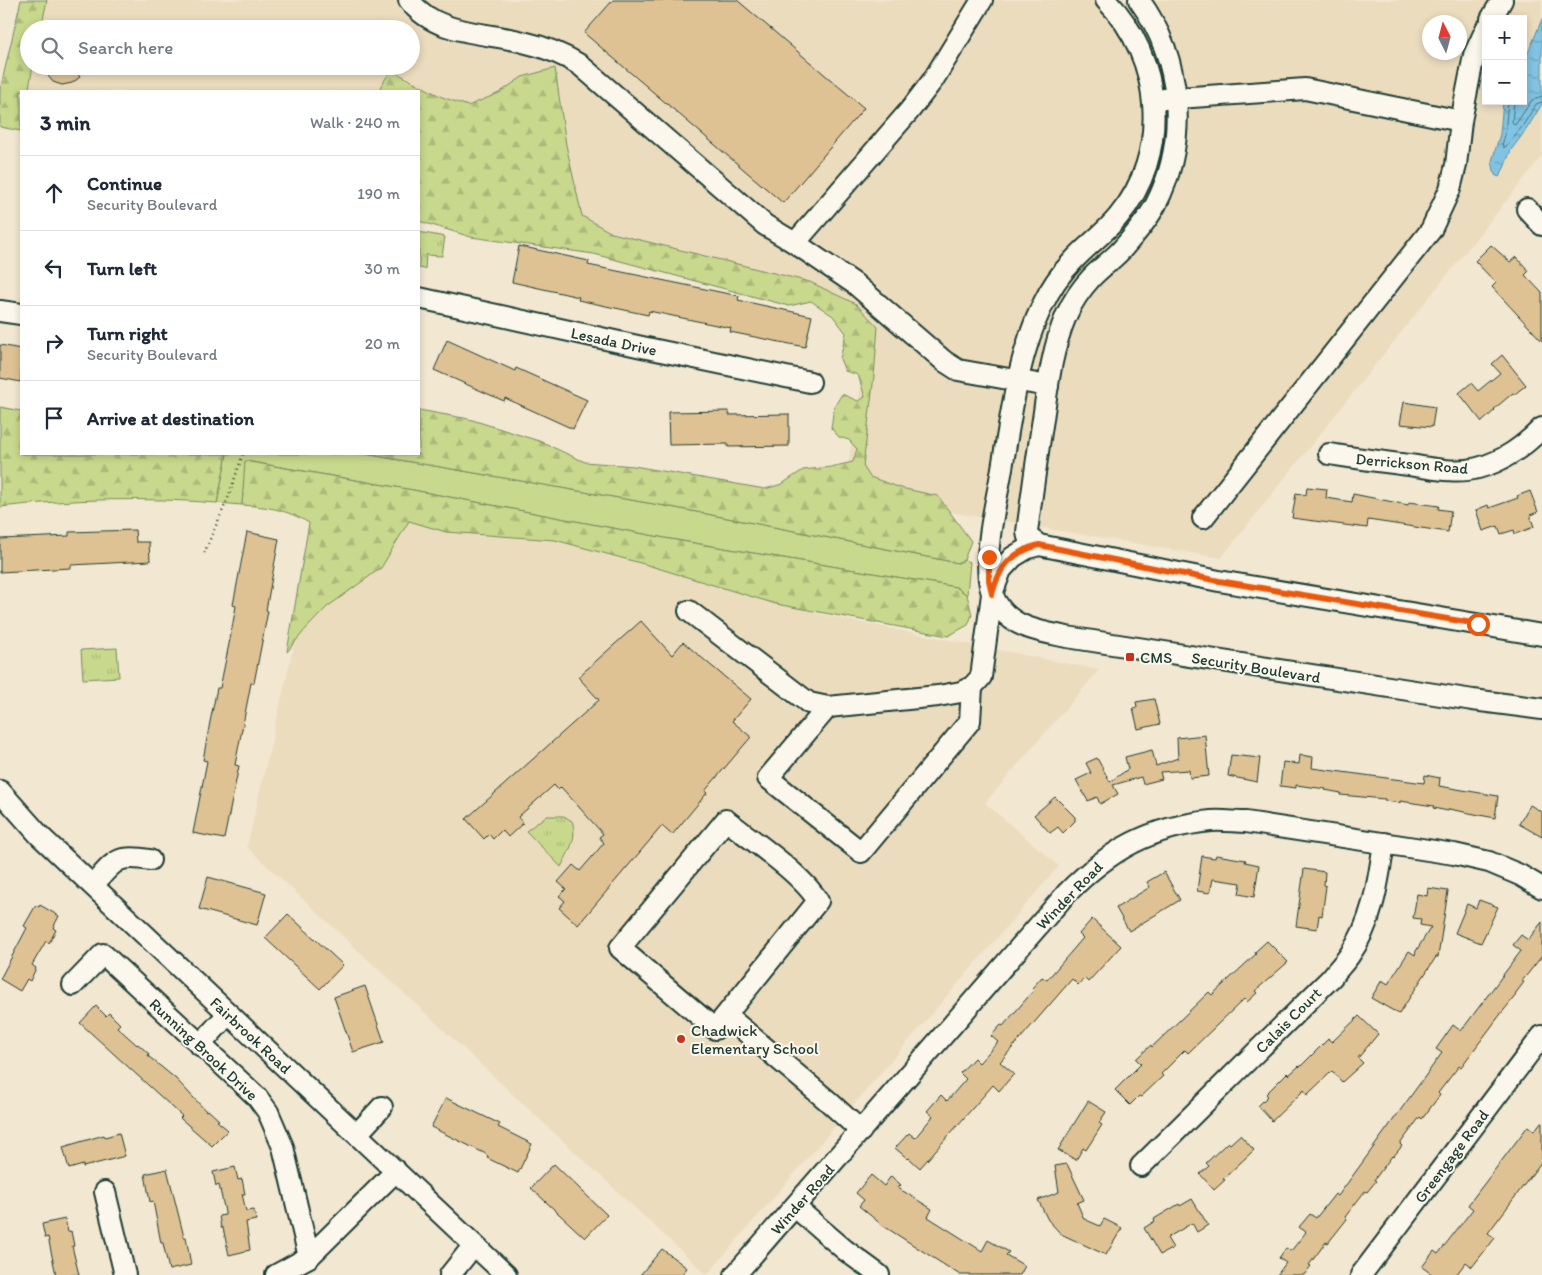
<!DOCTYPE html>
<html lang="en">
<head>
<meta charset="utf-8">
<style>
  :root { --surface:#fff; --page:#f6f6f7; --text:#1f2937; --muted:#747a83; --line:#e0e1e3 }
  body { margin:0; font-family:Itim,sans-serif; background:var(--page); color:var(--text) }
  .controls { position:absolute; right:15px; top:15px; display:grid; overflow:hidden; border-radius:0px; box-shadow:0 2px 8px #0003 }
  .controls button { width:45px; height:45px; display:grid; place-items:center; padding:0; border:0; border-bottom:1px solid var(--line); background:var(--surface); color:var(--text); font:25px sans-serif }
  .compass { position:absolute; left:1422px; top:15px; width:45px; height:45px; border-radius:50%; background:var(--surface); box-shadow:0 2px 8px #0003; rotate:354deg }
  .stop { position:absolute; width:15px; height:15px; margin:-11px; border:4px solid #ea580c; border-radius:50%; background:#fff }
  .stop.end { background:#ea580c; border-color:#fff; box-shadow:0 1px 5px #0008 }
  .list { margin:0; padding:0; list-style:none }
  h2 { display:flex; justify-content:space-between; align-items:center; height:65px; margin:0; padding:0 20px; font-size:21px }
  h2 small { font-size:16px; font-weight:400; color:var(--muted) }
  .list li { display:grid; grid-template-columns:32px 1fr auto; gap:15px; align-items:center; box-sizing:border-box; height:75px; padding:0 20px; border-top:1px solid var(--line) }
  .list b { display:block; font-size:19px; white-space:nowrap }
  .list p { margin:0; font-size:16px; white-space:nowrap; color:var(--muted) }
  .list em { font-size:16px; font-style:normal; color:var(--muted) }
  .icon { flex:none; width:28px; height:28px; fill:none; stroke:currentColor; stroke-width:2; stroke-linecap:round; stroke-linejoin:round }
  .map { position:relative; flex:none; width:1542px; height:1275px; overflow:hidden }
  .search { position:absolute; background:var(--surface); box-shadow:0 2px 8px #0003; left:20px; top:20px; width:400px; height:55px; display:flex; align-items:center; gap:12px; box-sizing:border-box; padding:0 18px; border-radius:28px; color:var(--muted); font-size:19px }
  .panel { position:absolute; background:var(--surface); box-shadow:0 2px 8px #0003; left:20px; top:90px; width:400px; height:365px; border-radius:0px }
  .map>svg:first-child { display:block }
</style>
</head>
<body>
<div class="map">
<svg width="1542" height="1275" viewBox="0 0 1542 1275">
  <defs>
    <pattern id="forest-firs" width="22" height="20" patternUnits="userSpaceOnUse" patternTransform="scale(1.25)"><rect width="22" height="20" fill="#c8d88c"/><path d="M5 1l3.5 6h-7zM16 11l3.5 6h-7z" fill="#abba79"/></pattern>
    <pattern id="park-tufts" width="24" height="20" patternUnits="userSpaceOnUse" patternTransform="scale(1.25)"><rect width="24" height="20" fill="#c8d88c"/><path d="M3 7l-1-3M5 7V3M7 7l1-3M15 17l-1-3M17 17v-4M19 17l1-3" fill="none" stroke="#abba79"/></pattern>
    <pattern id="water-ripples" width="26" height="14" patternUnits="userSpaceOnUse" patternTransform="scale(1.25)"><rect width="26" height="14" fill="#81c3e2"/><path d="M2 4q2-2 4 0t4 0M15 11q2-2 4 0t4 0" fill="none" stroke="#69a0b8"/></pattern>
  </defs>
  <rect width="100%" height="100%" fill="#f2e7d1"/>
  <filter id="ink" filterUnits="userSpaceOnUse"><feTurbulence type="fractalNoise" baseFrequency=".02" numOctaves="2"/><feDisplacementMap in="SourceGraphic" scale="10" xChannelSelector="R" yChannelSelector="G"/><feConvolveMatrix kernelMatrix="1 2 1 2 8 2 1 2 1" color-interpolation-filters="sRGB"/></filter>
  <g filter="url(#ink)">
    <!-- built -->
    <g fill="#ecdcbe" fill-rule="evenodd">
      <path d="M27 0H1542V156L1221 558 856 496 845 484 869 334 826 297 419 209V91H21ZM1486 19H1523V101H1486ZM1430 22H1460V52H1430ZM29 29H411V66H29Z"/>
      <polygon points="327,502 588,540 819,614 1099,670 985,803 1059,866 707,1275 247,847"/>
    </g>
    <!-- grass -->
    <polygon fill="#c8d88c" stroke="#748a60" points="227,454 365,454 671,507 958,563 964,560 970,562 967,595 956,587 670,539 413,490 246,461 242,505 217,503"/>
    <!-- forest -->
    <g fill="url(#forest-firs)" stroke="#748a60">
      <polygon points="21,0 47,0 41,29 29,29 29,66 33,66 29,88 39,91 21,91 21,131 0,127 0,90"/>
      <polygon points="555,68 566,145 582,216 612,233 810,282 856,304 878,327 874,376 863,466 870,477 901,488 938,496 971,541 964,560 958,563 671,507 365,454 419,454 419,410 469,419 539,441 585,462 634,466 765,489 782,484 803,470 831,467 853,462 857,449 849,440 839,437 831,428 834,407 842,394 858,401 865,397 858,375 845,371 840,359 846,333 833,316 811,301 789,306 594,254 471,237 419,221 419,91 378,91 391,70 442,97 468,106 499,93 522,77"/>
      <path d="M0 407 21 411V454H227L217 503C146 497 70 499 0 507Z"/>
      <path d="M245 461 413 490 670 539 956 587 967 595 972 615 968 625 948 636 776 604 644 564 555 540 446 532 409 521 381 568 327 607 304 631 287 652 309 523C285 509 269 507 242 505Z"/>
    </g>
    <!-- park -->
    <g fill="url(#park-tufts)" stroke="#748a60">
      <polygon points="419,232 445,237 442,256 426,255 425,269 419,268"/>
      <polygon points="117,648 119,677 83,679 81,650"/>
      <path d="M546 816H564L572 821C578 838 569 851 561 867L526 831Z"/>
    </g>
    <!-- water -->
    <polygon fill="url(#water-ripples)" stroke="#5a8d9c" points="1542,19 1542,104 1526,130 1511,150 1504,168 1499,177 1495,175 1492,161 1500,134 1503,101 1523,101 1523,61 1528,53"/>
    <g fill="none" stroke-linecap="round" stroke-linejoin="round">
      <!-- shore -->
      <g stroke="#46737a" stroke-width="1">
        <polyline points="1508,101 1505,135 1502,145 1504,148 1522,127 1536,104 1542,102"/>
        <polyline points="1514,101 1512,122 1515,125 1532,100 1542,96"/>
      </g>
    </g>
    <!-- building -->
    <g fill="#dec293" stroke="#1f3d34">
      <polygon points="613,0 737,0 864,108 783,203 584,33"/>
      <polygon points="40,66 84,66 77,73 80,77 72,83 62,85 53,82"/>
      <polygon points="1491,245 1510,262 1516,257 1529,271 1525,275 1542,293 1542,341 1492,287 1496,283 1475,261"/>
      <polygon points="519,246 589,261 588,265 739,296 738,300 812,316 805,347 730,332 731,328 692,320 649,311 648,315 578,300 579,297 512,282"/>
      <polygon points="447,340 515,371 516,368 587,400 573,429 505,398 504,401 434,370"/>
      <polygon points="0,345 21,349 21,382 0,378"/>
      <polygon points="1502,355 1526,385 1515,394 1513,393 1494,409 1495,410 1482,422 1459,393 1471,383 1478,391 1500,373 1492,364"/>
      <polygon points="1404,402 1435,407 1432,427 1400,424"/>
      <polygon points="729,411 729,415 789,414 789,446 728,447 728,444 669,445 668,412"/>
      <polygon points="1307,487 1327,489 1326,498 1352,502 1353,494 1408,505 1409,502 1439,506 1438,509 1451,511 1448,532 1368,520 1367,528 1292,518 1296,493 1306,495"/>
      <polygon points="1530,491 1538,512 1530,515 1534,527 1515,534 1514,530 1501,534 1498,526 1483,531 1476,510 1488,505 1489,508 1518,498 1517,496"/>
      <polygon points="135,530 136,542 149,542 150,561 71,565 71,568 0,572 0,539 69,536 69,532"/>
      <polygon points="247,532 279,539 266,610 268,611 254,683 251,683 235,765 239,766 224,839 193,833 207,761 203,760 210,722 217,688 220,688 230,639 236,606 233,605"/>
      <polygon points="641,621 672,655 683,642 751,699 732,721 751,737 705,791 707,793 672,835 662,826 578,925 559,908 565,901 559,896 566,889 558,882 573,865 580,871 604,843 599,837 603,834 561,787 558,790 554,785 518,817 523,823 508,837 502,830 493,839 489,834 484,839 466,819 599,700 578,677"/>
      <polygon points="1154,699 1160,724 1138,729 1133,708 1137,707 1136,702"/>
      <polygon points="1205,735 1209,776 1190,778 1189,770 1160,772 1162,779 1143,784 1141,777 1113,785 1118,794 1100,804 1097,797 1088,801 1076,780 1091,773 1086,763 1097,758 1110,782 1128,769 1125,757 1152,750 1156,766 1178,758 1177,738"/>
      <polygon points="1231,755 1260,758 1257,782 1228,776"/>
      <polygon points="1300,755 1313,757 1312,768 1424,783 1425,775 1440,778 1439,786 1498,796 1495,818 1449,809 1448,811 1433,808 1434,806 1400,801 1400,803 1385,801 1385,799 1340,795 1341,793 1325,790 1326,789 1296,785 1296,788 1280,786 1283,762 1299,764"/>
      <polygon points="1055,797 1075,817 1075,821 1063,833 1058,827 1050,833 1034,815"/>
      <polygon points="1530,805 1542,812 1542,837 1519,824"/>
      <polygon points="1216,855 1246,860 1245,862 1259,865 1254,897 1239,894 1241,883 1213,879 1210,893 1197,891 1202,856 1215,858"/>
      <polygon points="1304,869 1325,872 1324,885 1326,886 1322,916 1319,915 1317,929 1296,926"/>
      <polygon points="1164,872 1180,900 1129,931 1116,908 1150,887 1147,882"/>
      <polygon points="208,877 266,893 257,925 199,909"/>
      <polygon points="1428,888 1448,891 1438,957 1436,957 1399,1014 1371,998 1382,980 1388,984 1409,951 1415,955 1416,951 1431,927 1420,925 1421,919 1413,918 1417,894 1427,896"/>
      <polygon points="1479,900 1498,907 1481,943 1455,933 1467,904 1476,908"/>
      <polygon points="36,905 39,907 40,905 59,916 53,928 56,930 49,943 46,941 32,965 36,968 30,981 27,979 20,991 0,979 27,928 24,926"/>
      <polygon points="288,914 343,965 320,989 265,938"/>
      <polygon points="1092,919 1121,946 1088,982 1084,978 1078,985 1072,979 1000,1062 1014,1074 999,1091 993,1085 920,1168 909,1158 908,1159 895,1148 909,1133 915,1138 933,1116 927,1111 941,1095 947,1101 966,1079 960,1073 974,1058 979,1063 998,1042 991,1036 1001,1025 1003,1026 1034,990 1032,988 1042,977 1047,980 1083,938 1079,934"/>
      <polygon points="1542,922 1542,956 1522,981 1524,982 1515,994 1516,995 1500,1015 1461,1067 1459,1066 1438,1093 1440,1095 1422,1119 1420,1117 1400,1144 1402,1146 1393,1157 1392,1156 1374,1180 1376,1181 1367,1192 1365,1191 1345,1217 1347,1219 1328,1243 1326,1242 1309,1265 1311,1266 1304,1275 1277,1275 1286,1263 1279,1258 1286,1248 1291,1251 1306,1232 1299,1227 1310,1214 1316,1218 1335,1194 1338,1196 1442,1053 1436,1049 1453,1025 1461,1031 1521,951 1513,945 1521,935 1528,940"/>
      <polygon points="1267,941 1288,962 1255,991 1257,993 1247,1002 1244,999 1188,1053 1185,1050 1161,1074 1163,1076 1141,1097 1139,1096 1130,1105 1115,1090 1141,1064 1136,1059 1151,1045 1152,1047 1209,992 1212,995 1256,954 1255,952"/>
      <polygon points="365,986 384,1042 353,1052 334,997"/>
      <polygon points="96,1006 106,1016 109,1013 120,1024 117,1027 137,1045 138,1044 149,1054 148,1056 176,1079 206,1111 208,1110 219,1120 217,1121 228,1130 212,1146 180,1118 182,1116 80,1023"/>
      <polygon points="1359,1016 1378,1034 1358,1058 1363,1063 1342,1082 1332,1071 1307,1095 1304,1090 1272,1121 1258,1106 1268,1096 1266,1094 1287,1073 1289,1075 1299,1066 1300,1067 1328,1039 1332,1042"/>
      <polygon points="446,1098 500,1124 498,1127 532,1144 518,1173 487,1158 488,1156 484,1153 431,1127"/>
      <polygon points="1088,1101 1106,1112 1099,1123 1102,1125 1086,1150 1083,1148 1076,1160 1058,1150"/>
      <polygon points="1542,1121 1542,1161 1488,1233 1495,1238 1472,1267 1466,1262 1456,1275 1433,1275 1422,1267 1434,1251 1438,1254 1473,1209 1468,1205 1528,1126 1534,1131"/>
      <polygon points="119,1133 125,1156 83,1167 83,1165 69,1169 63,1147 104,1135 105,1137"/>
      <polygon points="1240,1135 1254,1150 1223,1179 1225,1180 1214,1190 1200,1174 1209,1166 1206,1163 1228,1142 1230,1144"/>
      <polygon points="554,1164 607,1215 585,1238 531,1188"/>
      <polygon points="1067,1164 1084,1200 1077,1203 1084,1219 1100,1226 1104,1219 1122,1228 1106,1255 1061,1234 1048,1220 1038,1200 1059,1192 1055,1166"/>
      <polygon points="235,1167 238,1180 242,1179 245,1194 242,1194 246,1211 254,1210 256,1220 246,1222 250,1250 229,1255 223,1228 221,1228 219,1216 225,1215 225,1212 219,1185 216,1186 213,1172"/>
      <polygon points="167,1169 184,1237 186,1237 191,1265 169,1270 163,1243 161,1243 153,1201 150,1202 145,1174"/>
      <polygon points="871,1175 884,1186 891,1176 901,1185 898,1188 932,1209 928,1217 982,1251 988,1240 1009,1252 1006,1255 1025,1266 1020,1275 960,1275 882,1225 859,1206 864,1200 856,1193"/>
      <polygon points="1192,1199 1208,1225 1197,1232 1192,1223 1167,1238 1173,1248 1160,1255 1144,1228 1155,1221 1154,1219 1179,1204 1180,1206"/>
      <polygon points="65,1219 68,1232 71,1231 74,1246 72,1246 79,1275 56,1275 48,1237 45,1238 42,1224"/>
      <polygon points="662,1249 687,1268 681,1275 640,1275"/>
    </g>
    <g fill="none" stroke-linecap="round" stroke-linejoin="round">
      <defs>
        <g id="minor">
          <path d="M409 0C435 35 485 32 523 42 545 47 561 53 580 65L765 225 795 243 855 284 944 361 958 370 1048 386"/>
          <path d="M1106 0C1163 58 1171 154 1118 217 1104 234 1086 246 1072 262 1060 274 1049 291 1042 306 1017 359 1011 417 1001 474 995 508 985 545 989 580 990 589 994 600 1000 608 1016 629 1043 632 1067 637L1473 700 1542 709"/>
          <path d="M1139 0C1182 59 1189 139 1156 204 1148 220 1135 234 1124 247 1114 259 1101 267 1091 278 1081 289 1072 302 1066 316 1052 349 1048 384 1043 419 1037 457 1032 494 1027 532L1028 537 1039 545 1219 581 1542 635"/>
          <polyline points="1491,19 1502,0"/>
          <polyline points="1164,99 1305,89 1461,121"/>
          <polyline points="1527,209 1542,225"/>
          <polyline points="795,243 910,110 933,80 982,0"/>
          <polyline points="419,298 642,347 810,382"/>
          <polyline points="0,311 21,314"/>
          <path d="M1329 454C1356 458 1382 462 1409 465 1431 468 1456 474 1478 468 1504 461 1523 447 1542 428"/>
          <polyline points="1203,518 1431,230 1450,189 1456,165 1461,121 1474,55 1486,29"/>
          <polyline points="689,611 809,703 828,707 938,696 961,692 972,687 981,677 992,594 1001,570 1013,557 1028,548 1039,545"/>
          <polyline points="828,707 768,778 861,852 970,721 972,687"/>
          <polyline points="0,791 40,836 506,1275"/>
          <path d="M93 885C115 861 116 854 150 860"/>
          <polyline points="73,985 103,954 257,1097 268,1112 283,1147 309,1257"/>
          <path d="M726 1015 715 1029 620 948 726 820C753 841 802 874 818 901L726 1015 828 1101 861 1131"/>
          <polyline points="200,1045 228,1014"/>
          <polyline points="357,1134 382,1107"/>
          <path d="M1141 1166 1332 977C1337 970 1344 963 1349 956 1373 922 1378 883 1384 843"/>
          <polyline points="105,1192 125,1275"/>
          <polyline points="795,1207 845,1250 879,1275"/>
          <polyline points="276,1275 309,1257 396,1171"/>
          <polyline points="450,1275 474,1245"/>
          <path d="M735 1275 1066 894C1109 850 1150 827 1211 821 1223 820 1235 822 1246 822L1454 854 1489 862 1520 875 1542 888"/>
          <polyline points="1361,1275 1542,1036"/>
        </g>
      </defs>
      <!-- minor casing -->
      <use href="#minor" stroke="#1f3d34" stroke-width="24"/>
      <!-- path -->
      <polyline stroke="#1f3d34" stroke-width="2.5" stroke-dasharray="1 4" stroke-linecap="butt" points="204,553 228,498 243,454"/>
      <!-- minor -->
      <use href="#minor" stroke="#fbf7ec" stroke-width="20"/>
    </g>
  </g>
  <g fill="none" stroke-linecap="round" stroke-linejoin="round" filter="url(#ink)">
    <!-- route -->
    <path stroke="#ea580c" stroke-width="6" d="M989 557V580L992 594C999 567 1012 552 1039 545L1219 581 1478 624"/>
  </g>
  <!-- markers -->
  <g fill="#c8321e" stroke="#fbf7ec" stroke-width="2">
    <rect x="1125" y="652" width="10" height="10" rx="2.5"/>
    <circle cx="681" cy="1039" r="5"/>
  </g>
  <g text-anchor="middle" stroke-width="4" stroke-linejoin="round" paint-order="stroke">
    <!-- street labels -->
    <g font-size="16" fill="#1f3d34" stroke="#fbf7ec">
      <text transform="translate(614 341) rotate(12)" y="6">Lesada Drive</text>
      <text transform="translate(1412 463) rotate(5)" y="6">Derrickson Road</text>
      <text transform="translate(1256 667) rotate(9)" y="6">Security Boulevard</text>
      <text transform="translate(1069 895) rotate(-46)" y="6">Winder Road</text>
      <text transform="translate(1288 1020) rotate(-45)" y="6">Calais Court</text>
      <text transform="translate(251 1035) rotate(43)" y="6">Fairbrook Road</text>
      <text transform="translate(204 1049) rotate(43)" y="6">Running Brook Drive</text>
      <text transform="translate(1451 1156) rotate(-53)" y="6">Greengage Road</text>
      <text transform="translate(802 1199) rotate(-49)" y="6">Winder Road</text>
    </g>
    <!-- poi labels -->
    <g font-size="16" fill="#1f3d34" stroke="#fbf7ec" text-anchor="start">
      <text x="1140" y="663">CMS</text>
      <text x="691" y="1036">Chadwick<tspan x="691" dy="18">Elementary School</tspan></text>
    </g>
  </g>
</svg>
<div class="controls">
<button>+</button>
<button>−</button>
</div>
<svg class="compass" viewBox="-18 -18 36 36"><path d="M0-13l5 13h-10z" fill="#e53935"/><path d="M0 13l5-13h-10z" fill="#747a83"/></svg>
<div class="stop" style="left:1478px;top:624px"></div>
<div class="stop end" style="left:989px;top:557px"></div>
<div class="search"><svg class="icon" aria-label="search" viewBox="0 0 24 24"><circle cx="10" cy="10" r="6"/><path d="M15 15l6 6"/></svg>Search here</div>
<section class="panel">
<h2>3 min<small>Walk · 240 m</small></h2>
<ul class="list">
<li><svg class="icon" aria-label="ahead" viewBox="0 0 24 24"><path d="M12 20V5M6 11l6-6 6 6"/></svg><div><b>Continue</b><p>Security Boulevard</p></div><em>190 m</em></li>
<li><svg class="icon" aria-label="left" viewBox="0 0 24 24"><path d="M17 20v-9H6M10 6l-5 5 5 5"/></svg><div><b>Turn left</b></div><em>30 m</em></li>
<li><svg class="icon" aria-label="right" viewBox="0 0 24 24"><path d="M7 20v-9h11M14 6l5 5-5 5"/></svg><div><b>Turn right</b><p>Security Boulevard</p></div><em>20 m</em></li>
<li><svg class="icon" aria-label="arrive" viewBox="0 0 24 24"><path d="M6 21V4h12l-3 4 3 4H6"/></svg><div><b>Arrive at destination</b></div></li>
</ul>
</section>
</div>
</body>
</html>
